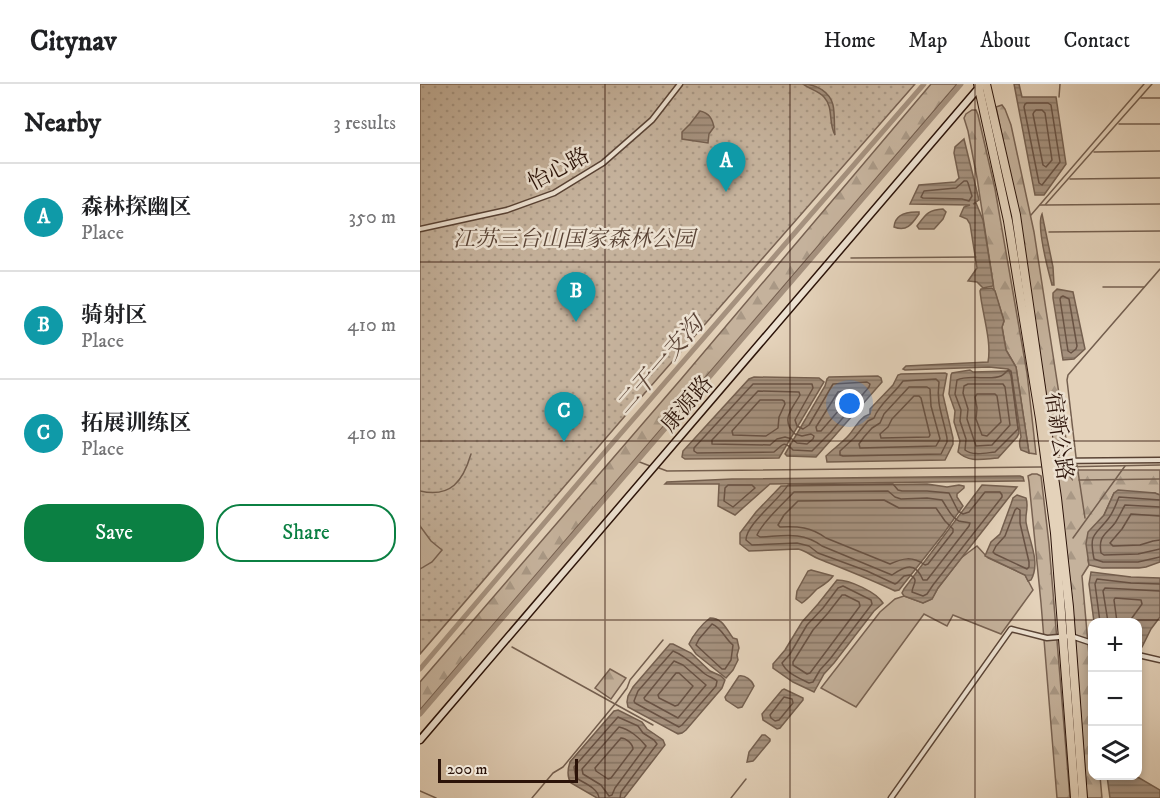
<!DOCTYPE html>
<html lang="en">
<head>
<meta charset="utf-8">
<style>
  :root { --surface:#fff; --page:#f2f2f2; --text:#202124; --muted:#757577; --line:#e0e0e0; --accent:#0b8043 }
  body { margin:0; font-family:"IM FELL DW Pica","Noto Serif SC",serif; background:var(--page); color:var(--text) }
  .controls { position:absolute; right:18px; bottom:18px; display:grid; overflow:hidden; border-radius:12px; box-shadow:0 3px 9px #0003 }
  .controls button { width:54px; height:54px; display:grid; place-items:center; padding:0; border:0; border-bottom:2px solid var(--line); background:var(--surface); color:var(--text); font:30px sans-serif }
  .scale { position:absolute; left:18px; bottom:15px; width:140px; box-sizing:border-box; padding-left:6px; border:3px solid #2b1309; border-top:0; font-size:16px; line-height:21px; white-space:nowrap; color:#2b1309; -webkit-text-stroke:4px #ede2d2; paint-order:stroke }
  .you { position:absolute; left:430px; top:320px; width:21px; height:21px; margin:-15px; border:4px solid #fff; border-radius:50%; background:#1a73e8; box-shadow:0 0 0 9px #1a73e833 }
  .badge { display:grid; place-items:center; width:39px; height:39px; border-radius:50%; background:var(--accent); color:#fff; font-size:20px; font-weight:700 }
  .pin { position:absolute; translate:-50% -50px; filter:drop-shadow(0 2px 3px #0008) }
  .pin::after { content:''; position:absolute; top:32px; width:21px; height:18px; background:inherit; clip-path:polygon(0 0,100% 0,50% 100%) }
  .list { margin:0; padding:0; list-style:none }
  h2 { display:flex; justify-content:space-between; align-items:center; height:78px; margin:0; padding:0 24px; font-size:26px }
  h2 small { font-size:20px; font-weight:400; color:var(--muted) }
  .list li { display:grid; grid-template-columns:39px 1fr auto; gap:18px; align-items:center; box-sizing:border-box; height:108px; padding:0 24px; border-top:2px solid var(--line) }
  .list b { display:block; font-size:22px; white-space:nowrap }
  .list p { margin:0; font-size:20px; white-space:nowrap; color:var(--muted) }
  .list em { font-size:20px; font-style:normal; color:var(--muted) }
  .actions { display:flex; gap:12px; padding:18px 24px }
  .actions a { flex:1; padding:14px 0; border:2px solid var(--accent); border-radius:24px; text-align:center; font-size:21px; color:var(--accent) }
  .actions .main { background:var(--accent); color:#fff }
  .icon { flex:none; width:33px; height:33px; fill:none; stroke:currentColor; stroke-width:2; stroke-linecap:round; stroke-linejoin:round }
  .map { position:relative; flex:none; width:740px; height:714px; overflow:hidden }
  header { display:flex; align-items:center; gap:36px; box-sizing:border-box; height:84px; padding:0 30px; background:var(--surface); border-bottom:2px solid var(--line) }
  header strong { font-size:28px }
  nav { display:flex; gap:33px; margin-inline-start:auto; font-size:21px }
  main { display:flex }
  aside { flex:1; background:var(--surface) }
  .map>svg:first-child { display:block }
</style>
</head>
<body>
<header>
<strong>Citynav</strong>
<nav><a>Home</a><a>Map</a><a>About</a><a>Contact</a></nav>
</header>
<main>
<aside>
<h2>Nearby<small>3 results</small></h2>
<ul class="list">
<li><span class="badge" style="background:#0f9aa8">A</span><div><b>森林探幽区</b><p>Place</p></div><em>350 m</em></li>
<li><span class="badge" style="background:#0f9aa8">B</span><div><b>骑射区</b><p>Place</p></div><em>410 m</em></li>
<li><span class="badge" style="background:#0f9aa8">C</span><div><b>拓展训练区</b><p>Place</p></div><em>410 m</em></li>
</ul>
<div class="actions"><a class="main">Save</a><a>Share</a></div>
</aside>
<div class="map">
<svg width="740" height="714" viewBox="0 0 740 714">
  <defs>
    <pattern id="forest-firs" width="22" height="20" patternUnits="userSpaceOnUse" patternTransform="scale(1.5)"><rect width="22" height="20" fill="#c5b29c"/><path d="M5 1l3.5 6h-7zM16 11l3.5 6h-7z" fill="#a99885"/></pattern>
    <pattern id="park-dots" width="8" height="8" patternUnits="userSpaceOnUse" patternTransform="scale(1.5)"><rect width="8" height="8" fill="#c5b29c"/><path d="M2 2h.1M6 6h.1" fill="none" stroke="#a99885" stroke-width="1.8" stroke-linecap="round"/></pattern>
    <pattern id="water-rules" width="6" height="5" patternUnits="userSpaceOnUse" patternTransform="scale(1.5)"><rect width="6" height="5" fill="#a5917e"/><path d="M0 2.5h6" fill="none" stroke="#877565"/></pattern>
  </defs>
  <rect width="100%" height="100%" fill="#e4d2ba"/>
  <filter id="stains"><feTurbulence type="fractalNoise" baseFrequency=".00333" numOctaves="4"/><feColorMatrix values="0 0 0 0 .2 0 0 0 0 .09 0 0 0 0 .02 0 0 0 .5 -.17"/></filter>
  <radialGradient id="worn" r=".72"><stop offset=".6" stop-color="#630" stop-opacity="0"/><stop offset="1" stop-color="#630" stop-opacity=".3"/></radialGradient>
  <!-- forest -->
  <g fill="url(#forest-firs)" stroke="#786252" stroke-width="1.5">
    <polygon points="511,0 537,0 0,626 0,598 262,294"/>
    <polygon points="582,21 585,25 591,41 614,148 648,368 645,372 641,372 635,370 599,134 576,23"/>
    <polygon points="552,26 556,26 558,31 575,105 607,289 616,370 609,369 596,283 586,266 582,243 584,237 574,205 557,94 548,47 544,34 546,30"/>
    <path d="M652 386H740V411L735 409H694L684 431 668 476 669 481 662 492 672 605V692H680L682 714H667L652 514 638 394 640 390C646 389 649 391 652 395Z"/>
    <polygon points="612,390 617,390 621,392 629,460 650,714 637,714 621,519 609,398 608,392"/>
    <polygon points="190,585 206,594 191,615 175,604"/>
  </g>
  <!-- park -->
  <polygon fill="url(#park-dots)" stroke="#786252" stroke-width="1.5" points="0,0 495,0 217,318 0,570"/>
  <!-- garden -->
  <g fill="#c5b29c" stroke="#786252" stroke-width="1.5">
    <polygon points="0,442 11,457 22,466 12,478 0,485"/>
    <polygon points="557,462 568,474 605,491 613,506 581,550 533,531 527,542 504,530 436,623 401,604 460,528 475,515 484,512 503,519 512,515 518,504 541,474"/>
  </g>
  <!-- water -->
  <g fill="url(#water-rules)" stroke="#745f4f" stroke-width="1.5">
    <path d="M383 0C396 0 410 8 413 21 415 30 414 42 415 51 408 39 414 24 404 13 399 7 389 5 383 0Z"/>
    <polygon points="594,0 599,0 602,13 636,13 646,80 624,111 615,111"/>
    <path d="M280 27C289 29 292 34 294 43L289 50 288 59 262 55V48L270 40Z"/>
    <polygon points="544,55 559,116 553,120 556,119 563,136 573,199 573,202 563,204 557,198 548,197 557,184 550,140 547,135 540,132 544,123 550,121 490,120 499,101 535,98 539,94 534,69 535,63"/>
    <path d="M523 125 526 128 523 135 515 144 514 145H499L497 142C506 130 508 126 523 125Z"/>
    <path d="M496 128H499V130C492 140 487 148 474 143 475 131 486 128 496 128Z"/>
    <path d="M622 130 633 183 634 201H632C628 186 616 142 622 130Z"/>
    <path d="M572 204 575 207 584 237 582 243 586 266 596 283 609 369 601 366C599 361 599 357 601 353L591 287 588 285 569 283 485 286 483 285 486 282 568 278C572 257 562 229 560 207L561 205Z"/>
    <polygon points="637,205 653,208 665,265 654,275 643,276 633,214 633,209"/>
    <path d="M550 286 553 288 589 287 591 292 599 349 597 353 578 374C563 375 549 379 538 368L540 357 534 338 535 327 529 310 531 291 532 289Z"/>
    <path d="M525 289 527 290 523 311 533 354V360L525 376 407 378 406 372C413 365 422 359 429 351 435 344 440 333 450 330V325L473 301 478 291 481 290Z"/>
    <polygon points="458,292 461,294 462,298 396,373 367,372 365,370 405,302 407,295 409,293"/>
    <polygon points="334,293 399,294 404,298 359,374 265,375 262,373 263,367 329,295"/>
    <polygon points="600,392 603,393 604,397 350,400 315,431 298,422 299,400 245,400 247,398 312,395"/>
    <path d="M507 400 527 403 539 401 544 402V404L537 410V413L543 422 524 449 479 506 475 507C450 495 424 485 399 475 391 472 387 467 378 465L329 467 320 460V449L336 428 361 402Z"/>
    <polygon points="562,401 597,403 518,504 512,515 503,519 484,512 482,509 484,505"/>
    <polygon points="698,406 735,409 740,411 740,478 726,483 719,484 682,484 669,481 666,460 668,448 684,431 694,409"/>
    <path d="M597 411 606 414C609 422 605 430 606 438 609 457 621 478 611 496L608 497 605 491 565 472 571 458 580 450 591 420 593 414Z"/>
    <path d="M391 486 413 492C409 498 403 501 397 505 392 510 388 515 382 519L376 515 377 507 388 487Z"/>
    <polygon points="671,488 711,493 740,494 740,533 731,545 722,563 718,566 718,538 674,538 669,500"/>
    <path d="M417 496C430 496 456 508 463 519L454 527 414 579 404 590 394 608 373 598 353 584V580L365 566 382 538 398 520Z"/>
    <path d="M290 534C303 534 306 545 313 554L317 555 319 564 317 571 318 576 313 586 306 594 276 570 269 560C273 551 282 540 290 534Z"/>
    <polygon points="250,560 253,560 271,569 290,587 301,592 305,596 302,604 266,646 262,649 258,650 208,623 207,618 208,612 213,603"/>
    <path d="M319 592C325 591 332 596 334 602L322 623 318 624 306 616 305 613Z"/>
    <polygon points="364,605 383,614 383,616 360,644 357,645 343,636 342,630 362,606"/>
    <path d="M198 626 222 638 227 645 243 656 245 661 204 714H177L151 699C147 693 148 684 150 678L194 627Z"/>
    <polygon points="342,651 345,651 350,655 350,657 335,675 333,677 327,678 329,668"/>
    <polygon points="687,692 716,692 740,706 740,714 690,714"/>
  </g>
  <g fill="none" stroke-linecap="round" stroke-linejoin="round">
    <!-- shore -->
    <g stroke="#685244" stroke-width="1.5">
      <polygon points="607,19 628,19 631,21 640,78 622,101 619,99 604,23 605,20"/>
      <polygon points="616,26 622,26 625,29 632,76 626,83 623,81 613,30 614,28"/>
      <polygon points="544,97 547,97 548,99 552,112 549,117 542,115 503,114 501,113 504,107 536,104"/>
      <polygon points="643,212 649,215 657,262 656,265 651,269 648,267 640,215 641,213"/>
      <path d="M588 286 591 288 598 345 575 368C565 369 553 372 545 366L546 355 540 337 541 326 535 310 537 296C549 290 570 297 581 292 584 291 586 288 588 286Z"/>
      <path d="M516 295 519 298C516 321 523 332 527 354V358L521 370 423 372 420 371V367L434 354 448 337 454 334C459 320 474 310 483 297Z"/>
      <path d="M447 298 450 300 449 303 410 349 392 367 373 366C363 356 363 361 354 368L277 369 274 367V364L333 300H392L393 304 375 336 377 342 383 345 389 341 413 300Z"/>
      <polygon points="583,300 585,303 590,341 572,361 556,362 547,335 548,325 543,309 544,302 548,300"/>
      <polygon points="489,303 507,303 510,305 511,322 520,355 516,362 440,364 439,360 444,353 452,344 460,339 464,330"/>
      <polygon points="430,306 433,308 432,311 401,347 397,347 396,343 418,308"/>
      <path d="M338 307 379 308 380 311C372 325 360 336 375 350L382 352 391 350 394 352 393 355 387 360 377 359 372 355 365 353 357 355 350 361 292 360V356Z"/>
      <polygon points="557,310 575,310 577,312 581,338 567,352 562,351 556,335 557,324 555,313"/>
      <polygon points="494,312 499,312 501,314 510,351 509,353 461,354 460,350 468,343 472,335"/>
      <polygon points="340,316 362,316 364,317 365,320 359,333 358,344 346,352 313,351 312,347"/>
      <path d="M473 400 478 406 482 407H507L529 409 538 427 543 430 549 428 565 408H580L582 411V413L513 501 507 510 503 512 492 508C492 501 500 496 490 491L484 492 477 499 475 500 447 487 398 469 389 462 377 459 332 461 326 456C326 440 360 415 368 401Z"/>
      <polygon points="308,401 332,401 335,404 313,423 304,417 305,404"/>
      <path d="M468 407 475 413 481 415 507 414 522 416C527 423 531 434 539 437 543 438 546 438 550 439L549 442 507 496H503C495 477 485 482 472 491L402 462C382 447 363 452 340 453L337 451C343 437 363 420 374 408Z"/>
      <path d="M464 416 479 424H516L525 437 533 445V448L508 480 505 481C492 472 483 474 470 480L406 454C391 443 378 442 360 443L358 441 364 431 378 417Z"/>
      <path d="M740 416 699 413C696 420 693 429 688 435 674 453 669 449 674 475L683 478H718L740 473"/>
      <path d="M740 423 705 421C702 426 699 433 695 439 686 451 678 451 681 469L684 471 718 470 740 465"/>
      <polygon points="597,424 600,426 600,439 609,478 609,483 607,485 575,470 573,468 576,462 585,452 595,426"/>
      <polyline points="740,432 711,430 702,445 690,459 693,462 720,461 733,457 740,456"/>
      <path d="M423 502 451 516 452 520 410 575 400 586 393 598 389 599C379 594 366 589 362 579L370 570 387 541 403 524 418 504Z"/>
      <polygon points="422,511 425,511 439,518 440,522 390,589 387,590 373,581 373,578 393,546 408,529"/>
      <polyline points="680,538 675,500 677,495 711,499 740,500"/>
      <polyline points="688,538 683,507 685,504 740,507"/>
      <polyline points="697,538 694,516 695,514 721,516 722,520 709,538"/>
      <path d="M292 540C302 544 305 555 313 561L311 576 305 585H302L276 561 279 555Z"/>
      <path d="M253 567C266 572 274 581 285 590 289 593 294 594 297 597L296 602 262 641 259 643 215 619 214 617 218 607Z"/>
      <polygon points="254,577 263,581 286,601 258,634 225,616 224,614"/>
      <polygon points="256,589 259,589 273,602 258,621 255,622 239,614 238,611"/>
      <polygon points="364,613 372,615 373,619 359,636 355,637 351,634 350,631"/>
      <path d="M199 643C209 645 220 654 226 662L195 704 192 711 189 712 181 701 163 690 162 685Z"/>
      <path d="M201 654C206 654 213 660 213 665L191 694 188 695 176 687 175 684Z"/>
      <path d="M179 714C178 704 164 699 156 694L154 683 198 633 218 642 223 649 234 656 237 660 201 708 200 714"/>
    </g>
    <!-- stream -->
    <g stroke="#745f4f" stroke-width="1.5">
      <polyline points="639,13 640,0"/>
      <polyline points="721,14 740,14"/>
      <polyline points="699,40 740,40"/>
      <polyline points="674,68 740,67"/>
      <polyline points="650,95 740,94"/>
      <polyline points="620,121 625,121 732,0"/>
      <polyline points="626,121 740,120"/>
      <polyline points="611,131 724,0"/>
      <polyline points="629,148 740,147"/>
      <polyline points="431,174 556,173"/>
      <polyline points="683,203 724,203"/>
      <polyline points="656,373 647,296 648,291 740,185"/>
      <polyline points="217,377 230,382"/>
      <polyline points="657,381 665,434"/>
      <polyline points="637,383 740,381"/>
      <polyline points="239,384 247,387 621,383"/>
      <polyline points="659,396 740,395"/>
      <path d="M0 407C31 414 43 397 51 370"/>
      <polyline points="653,454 705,382"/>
      <polyline points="92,563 233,641"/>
      <polyline points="0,707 16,714"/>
      <polyline points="112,714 133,689 143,683 195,620 207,604 210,596 243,556"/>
      <polyline points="311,714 326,695"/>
    </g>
    <!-- canal -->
    <g stroke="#a5917e" stroke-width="5">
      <polyline points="0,585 183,370 504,0"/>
      <polyline points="0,630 541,0"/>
    </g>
    <defs>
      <g id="street">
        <polyline points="0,145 87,126 134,109 183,79 232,36 260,0"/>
        <polyline points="632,377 740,376"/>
        <polyline points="718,571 740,576"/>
        <polyline points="471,714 591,545 627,554 651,552 672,559"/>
      </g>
      <polyline id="secondary" points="0,656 562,0"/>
      <g id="highway">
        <polyline points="558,0 588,137 620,335 635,449 655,714"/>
        <polyline points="566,0 596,131 637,414 649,523 663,714"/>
      </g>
    </defs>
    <!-- street casing -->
    <use href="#street" stroke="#594335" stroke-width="7"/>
    <!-- secondary casing -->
    <use href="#secondary" stroke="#2b1309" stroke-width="9"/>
    <!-- highway casing -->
    <use href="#highway" stroke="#2b1309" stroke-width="10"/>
    <!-- street -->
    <use href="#street" stroke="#ede2d2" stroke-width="4"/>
    <!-- secondary -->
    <use href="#secondary" stroke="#ede2d2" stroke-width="6"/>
    <!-- highway -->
    <use href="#highway" stroke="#e4d2ba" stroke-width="8"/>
  </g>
  <!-- grid -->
  <path fill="none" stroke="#2b1309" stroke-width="1.5" stroke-opacity="0.55" d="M185 0V714M370 0V714M555 0V714M0 178H740M0 357H740M0 536H740"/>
  <g text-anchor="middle" stroke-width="5" stroke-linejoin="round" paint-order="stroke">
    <!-- street labels -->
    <g font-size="22" fill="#2b1309" stroke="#ede2d2">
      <text transform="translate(138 84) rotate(-28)" y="8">怡心路</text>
      <text transform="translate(266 319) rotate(-49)" y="8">康源路</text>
      <text transform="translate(640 352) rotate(82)" y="8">宿新公路</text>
    </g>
    <!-- park labels -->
    <g font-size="22" font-style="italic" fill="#594335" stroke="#ede2d2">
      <text x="154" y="162">江苏三台山国家森林公园</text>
    </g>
    <!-- water labels -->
    <g font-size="24" font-style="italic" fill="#5c4538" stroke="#ede2d2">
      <text transform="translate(239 281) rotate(-49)" y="8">二干一支沟</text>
    </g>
  </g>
  <rect width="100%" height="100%" filter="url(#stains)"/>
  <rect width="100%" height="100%" fill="url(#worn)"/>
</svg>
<div class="controls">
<button>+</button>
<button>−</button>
<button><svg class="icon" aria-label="layers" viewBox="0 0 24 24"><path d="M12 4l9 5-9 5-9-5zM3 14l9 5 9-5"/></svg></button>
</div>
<div class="scale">200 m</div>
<div class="you"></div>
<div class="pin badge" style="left:306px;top:108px;background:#0f9aa8">A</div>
<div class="pin badge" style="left:156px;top:238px;background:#0f9aa8">B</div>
<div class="pin badge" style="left:144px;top:358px;background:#0f9aa8">C</div>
</div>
</main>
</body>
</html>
